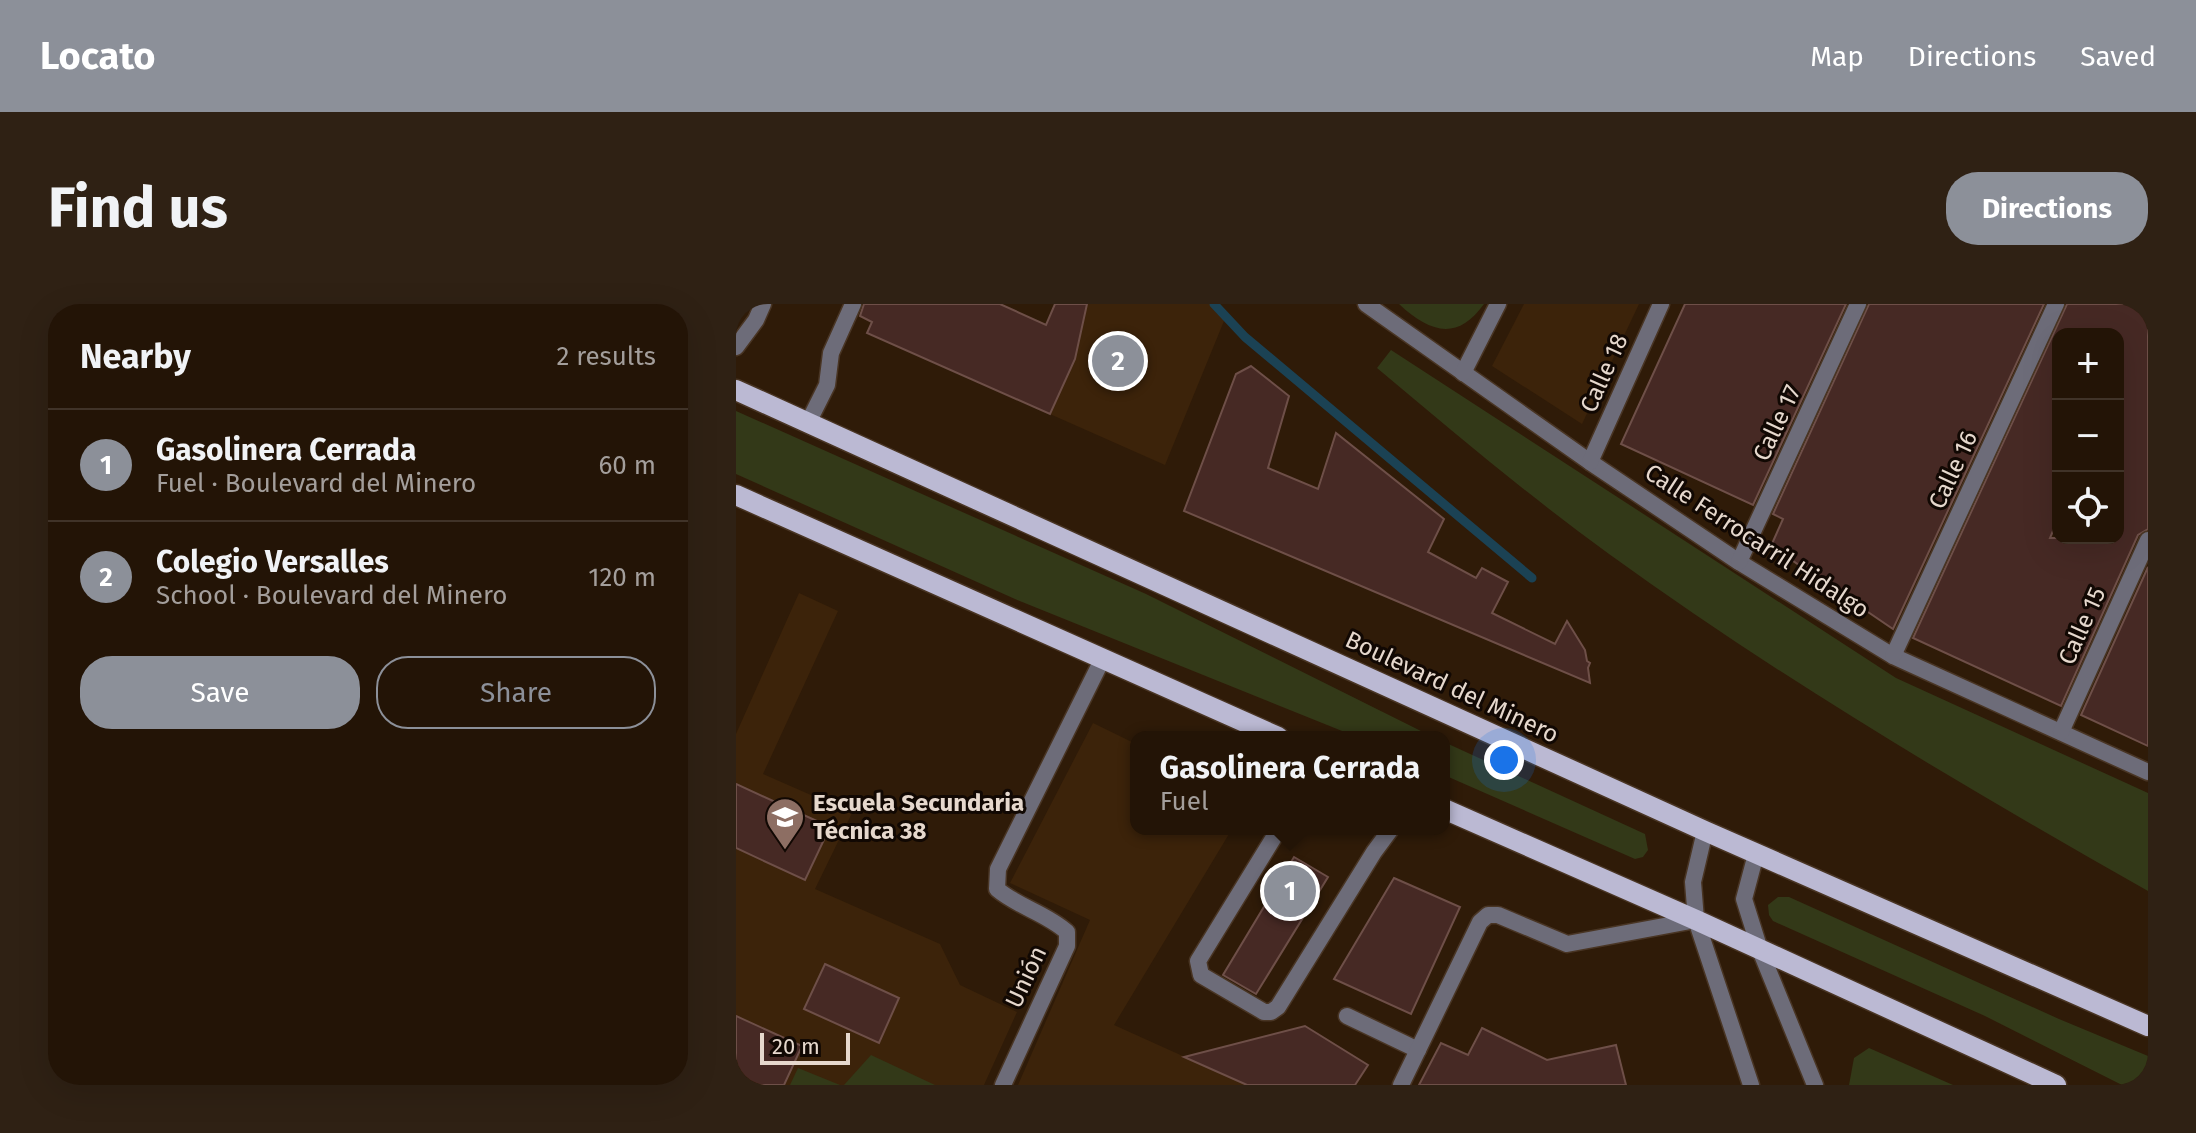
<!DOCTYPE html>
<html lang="en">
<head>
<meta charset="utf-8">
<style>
  :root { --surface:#231406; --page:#2f2114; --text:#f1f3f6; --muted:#a39e9b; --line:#403328; --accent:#8c9099 }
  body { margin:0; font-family:"Fira Sans",sans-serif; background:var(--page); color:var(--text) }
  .controls { position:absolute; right:24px; top:24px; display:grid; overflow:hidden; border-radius:16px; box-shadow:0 8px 32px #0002 }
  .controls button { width:72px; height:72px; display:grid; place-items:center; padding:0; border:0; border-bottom:2px solid var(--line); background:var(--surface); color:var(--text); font:40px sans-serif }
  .scale { position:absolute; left:24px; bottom:20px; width:90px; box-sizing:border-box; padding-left:8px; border:4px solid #e6d8cd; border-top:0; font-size:22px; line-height:28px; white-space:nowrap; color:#e6d8cd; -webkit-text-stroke:6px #110803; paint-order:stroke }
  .you { position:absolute; left:768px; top:456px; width:28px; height:28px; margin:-20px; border:6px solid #fff; border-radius:50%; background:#1a73e8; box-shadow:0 0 0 12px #1a73e833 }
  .badge { display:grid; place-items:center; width:52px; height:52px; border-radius:50%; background:var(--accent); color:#fff; font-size:26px; font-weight:700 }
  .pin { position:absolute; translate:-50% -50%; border:4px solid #fff; box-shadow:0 2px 8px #0006 }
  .popup { position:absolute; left:394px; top:427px; width:320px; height:104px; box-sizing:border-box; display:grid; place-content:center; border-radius:16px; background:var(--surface); filter:drop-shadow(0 2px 6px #0005); font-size:26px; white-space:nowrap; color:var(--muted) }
  .popup b { font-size:30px; color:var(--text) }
  .popup::after { content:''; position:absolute; left:50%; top:100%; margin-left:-16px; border:16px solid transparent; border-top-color:var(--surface) }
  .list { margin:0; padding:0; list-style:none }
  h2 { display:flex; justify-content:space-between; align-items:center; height:104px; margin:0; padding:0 32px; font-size:34px }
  h2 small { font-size:26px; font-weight:400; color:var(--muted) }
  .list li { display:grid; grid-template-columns:52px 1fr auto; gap:24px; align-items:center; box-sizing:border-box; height:112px; padding:0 32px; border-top:2px solid var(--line) }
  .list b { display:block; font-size:30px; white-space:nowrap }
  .list p { margin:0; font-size:26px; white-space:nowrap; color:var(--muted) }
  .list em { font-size:26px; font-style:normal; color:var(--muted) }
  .actions { display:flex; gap:16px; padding:24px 32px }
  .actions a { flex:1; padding:18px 0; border:2px solid var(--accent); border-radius:32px; text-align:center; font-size:28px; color:var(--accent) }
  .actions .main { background:var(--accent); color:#fff }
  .icon { flex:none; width:44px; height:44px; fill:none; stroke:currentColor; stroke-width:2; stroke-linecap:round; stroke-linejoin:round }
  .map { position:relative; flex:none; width:1412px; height:781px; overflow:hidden; border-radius:32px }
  header { display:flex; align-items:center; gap:48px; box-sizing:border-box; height:112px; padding:0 40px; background:var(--accent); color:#fff }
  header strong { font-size:38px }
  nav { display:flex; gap:44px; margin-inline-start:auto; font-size:28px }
  .intro { display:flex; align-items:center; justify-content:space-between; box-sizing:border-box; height:192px; padding:0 48px }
  h1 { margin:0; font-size:56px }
  .button { padding:20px 36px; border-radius:32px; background:var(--accent); color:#fff; font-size:28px; font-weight:700 }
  main { display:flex; gap:48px; padding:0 48px }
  aside { flex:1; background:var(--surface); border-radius:32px; box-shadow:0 8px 32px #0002 }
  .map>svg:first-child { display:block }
</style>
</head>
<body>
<header>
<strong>Locato</strong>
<nav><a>Map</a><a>Directions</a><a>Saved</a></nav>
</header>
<div class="intro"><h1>Find us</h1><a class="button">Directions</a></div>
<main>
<aside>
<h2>Nearby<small>2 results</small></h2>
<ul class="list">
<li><span class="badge">1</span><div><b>Gasolinera Cerrada</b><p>Fuel · Boulevard del Minero</p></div><em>60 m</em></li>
<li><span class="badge">2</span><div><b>Colegio Versalles</b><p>School · Boulevard del Minero</p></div><em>120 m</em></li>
</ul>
<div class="actions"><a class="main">Save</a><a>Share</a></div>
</aside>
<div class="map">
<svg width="1412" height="781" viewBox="0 0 1412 781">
  <rect width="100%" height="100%" fill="#2f1b08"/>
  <!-- built -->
  <g fill="#3c230a">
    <polygon points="319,0 482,0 488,17 429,161 278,94"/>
    <polygon points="788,0 903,0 846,120 756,62"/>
    <polygon points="63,289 102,307 27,470 116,509 79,585 204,640 224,681 281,708 248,781 0,781 0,430"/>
    <polygon points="357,419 400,440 400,525 496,525 378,721 511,781 282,781 354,616 274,579"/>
  </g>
  <!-- green -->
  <g fill="#333918">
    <path d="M663 0H748C721 38 693 28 663 0Z"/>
    <path d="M655 46 1160 374 1412 489V587C1228 483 1044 374 873 250 793 192 717 128 641 64Z"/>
    <polygon points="0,107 410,290 697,433 621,433 279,295 0,170"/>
    <polygon points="708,438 909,530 912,546 907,553 899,555 708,471"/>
    <polygon points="1042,593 1053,593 1323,715 1412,752 1412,781 1386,781 1249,712 1037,617 1033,611 1032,601"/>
    <polygon points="1133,744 1217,781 1113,781 1118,754"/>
    <polygon points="135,751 199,781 108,781"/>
    <polygon points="62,764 104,781 54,781"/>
  </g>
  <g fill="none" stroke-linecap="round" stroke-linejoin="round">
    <!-- stream -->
    <polyline stroke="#1b4254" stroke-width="9" points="478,0 509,33 796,274"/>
  </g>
  <!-- building -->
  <g fill="#462924" stroke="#6e4f48" stroke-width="2" fill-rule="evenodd">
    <polygon points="128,0 264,0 310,21 319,0 351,0 339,55 314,110 131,29 136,18 124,12"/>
    <polygon points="949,0 1110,0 1017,201 885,140"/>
    <polygon points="1133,0 1308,0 1157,325 1035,242 1047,215 1037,210"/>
    <path d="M1331 0H1412V225L1402 231 1325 402 1177 334ZM1322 30H1382V234H1314L1322 215Z"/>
    <polygon points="515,62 553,92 532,164 582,185 600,129 708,215 692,248 740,274 746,264 772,278 756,309 819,340 831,317 849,346 851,357 854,359 852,364 854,379 448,207 500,70"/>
    <polygon points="1412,263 1412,442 1345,411"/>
    <polygon points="0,480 94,523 69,576 0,544"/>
    <polygon points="558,553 592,573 520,690 487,671"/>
    <polygon points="658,574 724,603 675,710 598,675"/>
    <polygon points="89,660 163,694 143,739 68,705"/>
    <polygon points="0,712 66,742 48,781 10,781 0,777"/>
    <polygon points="569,722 632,761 619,781 511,781 448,753"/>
    <polygon points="746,724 811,756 880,741 890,781 683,781 705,739 732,751"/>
  </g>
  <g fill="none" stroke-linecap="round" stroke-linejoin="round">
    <defs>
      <g id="service">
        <polyline points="0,43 20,16 27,0"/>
        <polyline points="72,119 91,81 95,49 117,0"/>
        <polyline points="543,525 462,657 465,671 528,708 535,708 542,703 638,548 655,525"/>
        <polyline points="611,712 682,746"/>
        <polyline points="665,781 744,618 752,611 762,611 831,640 960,616"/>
      </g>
      <g id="minor">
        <polyline points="630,0 854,158 1003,258 1157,352 1412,468"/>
        <polyline points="727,69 762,0"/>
        <polyline points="854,158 925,0"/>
        <polyline points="1003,258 1122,0"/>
        <polyline points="1157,352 1320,0"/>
        <polyline points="1325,428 1412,236"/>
        <path d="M267 781 331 642V628C310 609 282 603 261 585L262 565 366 356"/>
      </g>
      <g id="tertiary">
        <polyline points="969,527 957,578 960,616 1015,781"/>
        <polyline points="1020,550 1008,595 1024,646 1079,781"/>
      </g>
      <g id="primary">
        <polyline points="0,86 969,527 1412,722"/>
        <polyline points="0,191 542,433"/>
        <polyline points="708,505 960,616 1320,781"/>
      </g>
    </defs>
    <!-- service casing -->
    <use href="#service" stroke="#493524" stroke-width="19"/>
    <!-- minor casing -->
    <use href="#minor" stroke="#493524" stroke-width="19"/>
    <!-- tertiary casing -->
    <use href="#tertiary" stroke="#493524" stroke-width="19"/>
    <!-- primary casing -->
    <use href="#primary" stroke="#493524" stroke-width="23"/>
    <!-- service -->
    <use href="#service" stroke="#6d6c79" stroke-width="16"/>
    <!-- minor -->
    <use href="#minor" stroke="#6d6c79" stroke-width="16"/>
    <!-- tertiary -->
    <use href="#tertiary" stroke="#6d6c79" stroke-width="16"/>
    <!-- primary -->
    <use href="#primary" stroke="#bbb9d3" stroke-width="20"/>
  </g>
  <!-- icons -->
  <defs>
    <symbol id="school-pin" viewBox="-11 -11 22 30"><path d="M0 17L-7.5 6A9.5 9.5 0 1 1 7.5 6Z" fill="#8d6e63" stroke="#110803"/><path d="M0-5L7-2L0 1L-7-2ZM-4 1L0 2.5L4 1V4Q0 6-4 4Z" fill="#fff"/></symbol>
  </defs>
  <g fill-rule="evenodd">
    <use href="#school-pin" x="27" y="491" width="44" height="60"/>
  </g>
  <g text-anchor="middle" stroke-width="6" stroke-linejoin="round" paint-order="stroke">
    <!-- street labels -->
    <g font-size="24" fill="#e6d8cd" stroke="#110803">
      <text transform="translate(868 69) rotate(-66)" y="8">Calle 18</text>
      <text transform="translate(1041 119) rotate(-65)" y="8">Calle 17</text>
      <text transform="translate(1217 166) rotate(-65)" y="8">Calle 16</text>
      <text transform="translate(1021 237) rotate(33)" y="8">Calle Ferrocarril Hidalgo</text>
      <text transform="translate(1346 322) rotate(-66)" y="8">Calle 15</text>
      <text transform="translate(716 383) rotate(25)" y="8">Boulevard del Minero</text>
      <text transform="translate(290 673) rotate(-65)" y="8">Unión</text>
    </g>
    <!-- poi labels -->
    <g font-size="24" font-weight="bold" fill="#e6d8cd" stroke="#110803" text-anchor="start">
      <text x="77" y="507">Escuela Secundaria<tspan x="77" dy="28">Técnica 38</tspan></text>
    </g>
  </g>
</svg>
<div class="controls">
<button>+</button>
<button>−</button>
<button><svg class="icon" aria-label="locate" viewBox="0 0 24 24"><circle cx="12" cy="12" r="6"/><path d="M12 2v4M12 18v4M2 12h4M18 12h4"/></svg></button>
</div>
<div class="scale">20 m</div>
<div class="you"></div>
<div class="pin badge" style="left:554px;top:587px">1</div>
<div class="popup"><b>Gasolinera Cerrada</b>Fuel</div>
<div class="pin badge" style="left:382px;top:57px">2</div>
</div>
</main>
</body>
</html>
